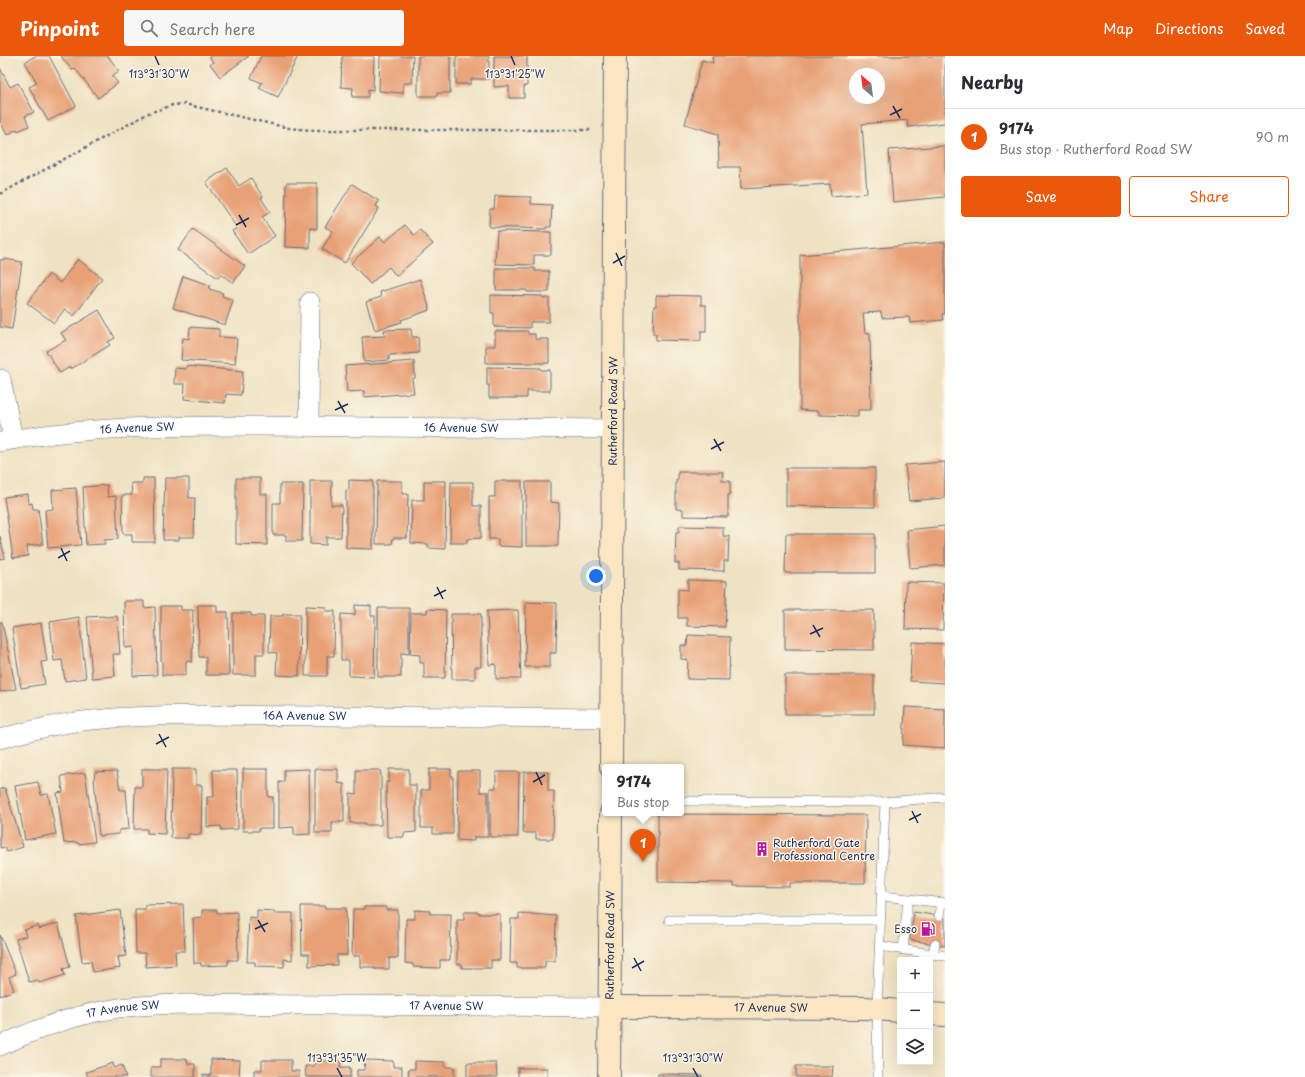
<!DOCTYPE html>
<html lang="en">
<head>
<meta charset="utf-8">
<style>
  :root { --surface:#fff; --page:#f7f7f7; --text:#2b2b33; --muted:#7c7c81; --line:#e1e1e2; --accent:#ea580c }
  body { margin:0; font-family:"Playpen Sans",sans-serif; background:var(--page); color:var(--text) }
  .controls { position:absolute; right:12px; bottom:12px; display:grid; overflow:hidden; border-radius:4px; box-shadow:0 4px 16px #0002 }
  .controls button { width:36px; height:36px; display:grid; place-items:center; padding:0; border:0; border-bottom:1px solid var(--line); background:var(--surface); color:var(--text); font:20px sans-serif }
  .compass { position:absolute; left:849px; top:12px; width:36px; height:36px; border-radius:50%; background:var(--surface); box-shadow:0 4px 16px #0002; rotate:332deg }
  .you { position:absolute; left:596px; top:520px; width:14px; height:14px; margin:-10px; border:3px solid #fff; border-radius:50%; background:#1a73e8; box-shadow:0 0 0 6px #1a73e833 }
  .badge { display:grid; place-items:center; width:26px; height:26px; border-radius:50%; background:var(--accent); color:#fff; font-size:13px; font-weight:700 }
  .pin { position:absolute; translate:-50% -33px; filter:drop-shadow(0 1px 2px #0008) }
  .pin::after { content:''; position:absolute; top:21px; width:14px; height:12px; background:inherit; clip-path:polygon(0 0,100% 0,50% 100%) }
  .popup { position:absolute; left:602px; top:708px; width:82px; height:52px; box-sizing:border-box; display:grid; place-content:center; border-radius:4px; background:var(--surface); filter:drop-shadow(0 1px 3px #0005); font-size:13px; white-space:nowrap; color:var(--muted) }
  .popup b { font-size:15px; color:var(--text) }
  .popup::after { content:''; position:absolute; left:50%; top:100%; margin-left:-8px; border:8px solid transparent; border-top-color:var(--surface) }
  .list { margin:0; padding:0; list-style:none }
  h2 { display:flex; justify-content:space-between; align-items:center; height:52px; margin:0; padding:0 16px; font-size:17px }
  h2 small { font-size:13px; font-weight:400; color:var(--muted) }
  .list li { display:grid; grid-template-columns:26px 1fr auto; gap:12px; align-items:center; box-sizing:border-box; height:56px; padding:0 16px; border-top:1px solid var(--line) }
  .list b { display:block; font-size:15px; white-space:nowrap }
  .list p { margin:0; font-size:13px; white-space:nowrap; color:var(--muted) }
  .list em { font-size:13px; font-style:normal; color:var(--muted) }
  .actions { display:flex; gap:8px; padding:12px 16px }
  .actions a { flex:1; padding:9px 0; border:1px solid var(--accent); border-radius:4px; text-align:center; font-size:14px; color:var(--accent) }
  .actions .main { background:var(--accent); color:#fff }
  .icon { flex:none; width:22px; height:22px; fill:none; stroke:currentColor; stroke-width:2; stroke-linecap:round; stroke-linejoin:round }
  .map { position:relative; flex:none; width:945px; height:1021px; overflow:hidden }
  header { display:flex; align-items:center; gap:24px; box-sizing:border-box; height:56px; padding:0 20px; background:var(--accent); color:#fff }
  header strong { font-size:19px }
  nav { display:flex; gap:22px; margin-inline-start:auto; font-size:14px }
  .search { width:280px; height:36px; background:var(--page); display:flex; align-items:center; gap:10px; box-sizing:border-box; padding:0 14px; border-radius:4px; color:var(--muted); font-size:15px }
  main { display:flex }
  aside { flex:1; background:var(--surface) }
  .map>svg:first-child { display:block }
</style>
</head>
<body>
<header>
<strong>Pinpoint</strong>
<div class="search"><svg class="icon" aria-label="search" viewBox="0 0 24 24"><circle cx="10" cy="10" r="6"/><path d="M15 15l6 6"/></svg>Search here</div>
<nav><a>Map</a><a>Directions</a><a>Saved</a></nav>
</header>
<main>
<div class="map">
<svg width="945" height="1021" viewBox="0 0 945 1021">
  <rect width="100%" height="100%" fill="#fcf5e5"/>
  <filter id="ink" filterUnits="userSpaceOnUse"><feTurbulence type="fractalNoise" baseFrequency=".025" numOctaves="2"/><feDisplacementMap in="SourceGraphic" scale="8" xChannelSelector="R" yChannelSelector="G"/><feConvolveMatrix kernelMatrix="1 2 1 2 8 2 1 2 1" color-interpolation-filters="sRGB"/></filter>
  <filter id="wash" filterUnits="userSpaceOnUse"><feTurbulence type="fractalNoise" baseFrequency=".012" numOctaves="4" result="noise"/><feDisplacementMap in="SourceGraphic" scale="16" xChannelSelector="R" yChannelSelector="G"/><feGaussianBlur stdDeviation="0.9" result="paint"/><feColorMatrix in="noise" values="0 0 0 0 0 0 0 0 0 0 0 0 0 0 0 0 0 1.4 0 .05"/><feComposite in="paint" operator="in"/></filter>
  <g filter="url(#wash)">
    <rect width="100%" height="100%" fill="#efe2c2"/>
    <g id="blocks">
      <!-- building -->
      <g fill="#e8a177" fill-rule="evenodd">
        <polygon points="35,0 49,0 76,50 48,65 29,31 37,27 25,6"/>
        <polygon points="61,0 108,0 119,15 112,20 118,27 98,42 75,12 72,14"/>
        <polygon points="209,0 249,0 220,21 210,8 213,6"/>
        <polygon points="261,0 298,0 278,41 259,32 262,27 251,22"/>
        <polygon points="342,0 374,0 373,34 368,33 368,41 352,41 353,32 341,31"/>
        <polygon points="380,0 413,0 412,27 403,27 403,37 379,35"/>
        <polygon points="418,0 450,0 450,37 437,37 437,40 418,40"/>
        <polygon points="456,0 489,0 489,23 471,23 471,28 456,28"/>
        <polygon points="494,0 527,0 527,30 524,30 524,42 509,42 509,30 494,31"/>
        <path d="M712 0H945V67L908 71 907 64 862 68 867 137 831 140 830 128 741 133 740 111H719L718 78 685 68 702 4 713 7ZM855 18H879V42H855Z"/>
        <polygon points="0,12 10,31 18,27 34,56 25,60 29,70 18,75 17,73 7,79 0,65"/>
        <polygon points="945,90 945,141 893,146 889,94"/>
        <polygon points="227,112 239,130 251,122 263,141 261,142 270,156 262,161 275,180 248,198 232,175 237,172 206,126"/>
        <polygon points="286,127 317,127 317,173 310,172 310,192 285,191"/>
        <polygon points="352,128 379,145 376,150 379,152 345,207 322,193 333,175 325,171"/>
        <polygon points="495,140 531,141 531,148 552,149 551,171 546,171 546,173 489,171 490,153 494,153"/>
        <polygon points="405,169 414,179 420,174 433,188 396,220 389,211 370,228 351,207 380,181 385,186"/>
        <polygon points="193,173 245,210 233,227 221,218 218,222 178,194"/>
        <polygon points="497,175 551,176 551,199 534,199 534,209 495,208"/>
        <polygon points="945,186 945,258 942,258 943,264 910,267 909,261 882,262 881,256 863,257 865,277 870,277 871,354 858,354 858,360 819,359 819,355 800,354 800,199"/>
        <polygon points="5,203 22,206 12,273 0,271 0,204"/>
        <polygon points="78,203 102,222 74,260 65,253 54,267 27,247 49,218 60,227"/>
        <polygon points="496,212 535,212 535,215 549,215 549,236 527,236 527,234 496,234"/>
        <polygon points="183,220 210,229 209,233 223,237 222,240 233,244 225,269 173,252"/>
        <polygon points="420,223 430,254 401,264 402,266 375,274 366,246 381,241 380,236"/>
        <polygon points="491,239 542,240 543,242 549,242 549,266 530,266 530,272 494,271 494,257 491,257"/>
        <polygon points="658,239 701,240 701,249 706,249 706,275 701,275 701,285 656,284 656,278 653,278 654,250 656,250 656,240"/>
        <polygon points="99,254 115,282 108,286 110,289 71,313 70,311 60,317 46,295 66,284 61,277"/>
        <polygon points="190,271 219,273 219,281 237,282 235,308 181,304 183,282 189,283"/>
        <polygon points="411,273 412,281 418,281 419,297 389,299 389,304 364,306 362,281 385,280 384,274"/>
        <polygon points="495,275 528,275 528,278 535,278 535,283 549,283 549,307 486,307 486,290 495,290"/>
        <polygon points="414,305 415,322 412,323 414,337 364,341 364,335 347,336 345,310"/>
        <polygon points="186,310 243,315 241,339 226,338 225,347 184,343 185,328 174,328 175,312 186,313"/>
        <polygon points="487,311 541,312 541,314 550,314 550,335 527,335 527,342 489,342 489,329 487,329"/>
        <polygon points="945,406 945,442 909,445 905,409"/>
        <polygon points="786,412 875,412 875,451 786,450"/>
        <polygon points="678,416 723,416 722,425 730,425 730,439 728,439 728,461 683,460 683,453 676,453 676,424 678,424"/>
        <polygon points="143,422 154,422 155,486 132,486 132,478 123,478 122,439 132,439 131,427 143,427"/>
        <polygon points="165,422 189,422 189,442 195,442 194,481 179,481 179,484 163,484"/>
        <polygon points="236,422 260,422 260,438 267,438 267,489 236,488"/>
        <polygon points="349,424 373,425 373,493 346,492 346,434 349,433"/>
        <polygon points="310,425 332,425 331,449 342,449 341,481 326,481 326,489 310,488"/>
        <polygon points="377,425 402,425 402,438 408,438 407,482 393,482 392,488 376,488"/>
        <polygon points="424,425 446,425 445,493 428,492 428,488 411,487 412,444 424,444"/>
        <polygon points="495,425 522,425 522,491 498,490 498,483 489,483 489,441 495,441"/>
        <polygon points="451,426 473,426 473,450 481,450 481,482 467,483 467,487 450,487"/>
        <polygon points="526,426 550,426 550,446 559,447 558,490 526,490"/>
        <polygon points="280,428 303,428 302,485 286,485 286,479 273,479 273,447 280,447"/>
        <polygon points="107,429 108,441 116,440 118,483 104,484 105,488 86,489 83,431"/>
        <polygon points="76,432 81,489 48,492 45,454 53,453 52,434"/>
        <polygon points="28,438 29,448 32,447 33,453 38,453 43,488 27,490 28,500 13,502 4,441"/>
        <polygon points="679,470 723,471 723,480 729,480 728,505 724,505 724,515 679,514 679,507 675,507 676,476 679,476"/>
        <polygon points="945,470 945,509 910,512 907,474"/>
        <polygon points="786,478 875,478 875,517 785,517"/>
        <polygon points="0,480 5,502 0,503"/>
        <polygon points="688,524 727,525 725,571 687,570 687,562 678,562 678,533 688,534"/>
        <polygon points="906,526 944,527 943,574 905,573"/>
        <polygon points="124,545 144,545 144,552 155,551 157,619 133,620 133,591 125,592"/>
        <polygon points="526,546 557,547 556,597 550,597 550,611 525,611"/>
        <polygon points="198,549 217,549 217,556 228,556 229,619 206,619 206,601 199,601"/>
        <polygon points="355,549 371,550 371,560 375,560 374,621 349,620 349,604 341,604 341,558 355,559"/>
        <polygon points="161,550 181,550 181,554 193,554 192,606 186,605 186,619 162,619 162,605 161,605"/>
        <polygon points="306,550 326,551 326,555 335,555 334,600 327,600 327,620 305,620"/>
        <polygon points="378,552 409,552 409,598 401,597 401,621 378,621"/>
        <polygon points="427,553 446,554 445,622 424,622 424,607 420,607 420,599 410,598 411,557 427,557"/>
        <polygon points="518,554 521,623 496,623 496,608 489,609 487,555"/>
        <polygon points="785,554 874,554 874,594 785,593"/>
        <polygon points="233,557 251,557 251,560 264,560 264,598 256,598 256,619 233,619"/>
        <polygon points="283,558 300,558 299,620 276,619 277,597 269,596 270,560 283,560"/>
        <polygon points="451,558 481,558 481,611 475,611 475,623 452,623"/>
        <polygon points="104,560 104,561 117,560 120,598 113,598 115,620 92,622 87,561"/>
        <polygon points="79,561 86,622 65,625 62,604 54,605 50,566"/>
        <polygon points="0,566 2,566 16,633 0,636"/>
        <polygon points="41,567 47,605 41,606 45,628 21,632 12,572"/>
        <polygon points="688,579 730,581 729,624 687,623 688,604 681,603 681,589 687,590"/>
        <polygon points="912,586 945,588 945,627 910,625"/>
        <rect x="785" y="619" width="89" height="39"/>
        <polygon points="905,651 945,653 945,692 903,689"/>
        <polygon points="142,713 167,713 165,778 147,777 147,773 134,773 135,731 142,731"/>
        <polygon points="172,713 196,713 196,729 202,729 201,779 188,778 188,782 171,782"/>
        <polygon points="243,713 268,713 268,741 273,741 273,772 259,772 259,775 243,775"/>
        <polygon points="309,713 310,778 294,779 294,771 279,772 279,726 284,726 284,714"/>
        <polygon points="315,713 338,713 338,727 344,728 344,766 332,766 332,777 315,777"/>
        <polygon points="389,713 409,713 409,729 416,729 416,776 404,777 404,781 387,781 386,726 389,726"/>
        <polygon points="429,713 451,713 451,720 453,720 453,778 433,778 433,772 421,772 421,734 429,734"/>
        <polygon points="213,714 237,714 238,773 221,774 221,770 207,771 207,741 214,741"/>
        <polygon points="356,714 380,714 381,719 381,769 365,769 365,767 350,767 350,737 356,738"/>
        <polygon points="117,715 120,734 126,734 129,773 119,774 119,778 99,780 94,722 95,716"/>
        <polygon points="458,715 480,715 480,736 488,736 488,781 474,781 474,785 457,784"/>
        <polygon points="496,716 519,716 518,781 490,781 490,732 496,732"/>
        <polygon points="524,716 548,716 548,735 554,735 553,783 536,783 536,777 523,777"/>
        <polygon points="85,717 95,786 78,788 77,786 64,787 57,737 63,736 61,720"/>
        <polygon points="38,726 41,739 48,738 56,778 25,784 15,730"/>
        <polygon points="5,732 23,791 7,796 5,791 0,792 0,733"/>
        <polygon points="658,758 866,759 865,827 790,827 790,831 734,830 734,827 658,826"/>
        <polygon points="183,848 185,895 175,895 176,909 146,911 145,897 136,897 135,853 145,853 145,849"/>
        <polygon points="301,850 325,850 325,852 346,852 347,899 337,899 337,909 309,910 309,898 302,898"/>
        <polygon points="364,851 386,851 386,854 398,854 398,902 389,902 389,913 374,913 374,911 360,911 360,900 352,900 353,853 364,853"/>
        <polygon points="120,854 126,900 118,901 120,912 93,916 91,905 82,906 76,860"/>
        <polygon points="202,854 217,854 217,857 237,856 238,904 228,904 228,909 201,910 201,907 194,907 193,862 202,861"/>
        <polygon points="257,854 274,855 274,857 293,857 292,904 284,903 284,911 255,910 255,906 247,906 249,861 257,862"/>
        <polygon points="415,854 430,855 430,858 451,858 450,904 440,904 440,912 413,911 413,908 405,907 406,863 415,863"/>
        <polygon points="464,856 479,856 479,858 500,858 500,904 491,904 491,912 462,912 462,908 457,908 457,864 464,864"/>
        <polygon points="914,856 945,861 945,890 910,884"/>
        <polygon points="519,857 556,860 555,905 545,905 545,912 517,912 517,907 510,907 511,863 519,863"/>
        <polygon points="58,867 70,911 63,913 65,919 39,927 38,924 29,926 16,883 26,880 24,874 38,869 39,873"/>
        <polygon points="0,879 16,918 9,921 14,934 0,940"/>
        <polygon points="160,1003 187,1003 188,1008 195,1008 195,1021 151,1021 151,1011 160,1011"/>
        <polygon points="211,1003 240,1004 239,1021 203,1021 203,1018 211,1019"/>
        <polygon points="262,1004 291,1004 291,1015 299,1015 299,1021 254,1021 254,1014 262,1014"/>
        <polygon points="365,1004 393,1005 393,1011 402,1011 402,1021 357,1021 357,1014 364,1014"/>
        <polygon points="314,1005 341,1005 340,1011 350,1011 350,1021 306,1021 305,1010 314,1010"/>
        <polygon points="415,1005 445,1006 445,1011 454,1011 454,1021 408,1021 409,1013 415,1013"/>
        <polygon points="113,1007 114,1012 122,1009 126,1021 88,1021 86,1016"/>
        <polygon points="467,1007 496,1007 497,1021 467,1021"/>
        <polygon points="796,1010 833,1010 832,1021 796,1021"/>
        <rect x="518" y="1012" width="29" height="9"/>
        <polygon points="658,1018 702,1019 702,1021 658,1021"/>
      </g>
    </g>
  </g>
  <g filter="url(#ink)">
    <use href="#blocks" fill-opacity="0" stroke="#656e81" stroke-width="1"/>
    <g fill="none" stroke-linecap="round" stroke-linejoin="round">
      <defs>
        <g id="lane">
          <polyline points="681,745 885,746 877,953 878,1021"/>
          <polyline points="885,746 945,741"/>
          <polyline points="882,840 945,847"/>
          <polyline points="939,860 941,846"/>
          <polyline points="669,864 880,864"/>
          <polyline points="880,890 945,900"/>
          <polyline points="903,894 908,843"/>
          <polyline points="933,898 935,888"/>
        </g>
        <g id="street">
          <polyline points="1,323 13,383"/>
          <polyline points="309,370 310,246"/>
          <path id="s1" d="M0 386C85 370 172 370 258 370 377 370 495 373 613 373"/>
          <path id="s2" d="M0 683C34 673 70 665 105 663 135 660 164 660 194 659L611 662"/>
          <path id="s3" d="M0 990C36 973 73 959 113 953 136 949 159 949 183 948L610 951"/>
        </g>
        <g id="secondary">
          <path id="s4" d="M611 711 615 0"/>
          <path id="s5" d="M610 951 866 952 900 955"/>
          <polyline points="930,958 945,959"/>
          <path id="s6" d="M609 1021 611 757"/>
        </g>
      </defs>
      <!-- lane casing -->
      <use href="#lane" stroke="#656e81" stroke-width="10"/>
      <!-- street casing -->
      <use href="#street" stroke="#656e81" stroke-width="20"/>
      <!-- secondary casing -->
      <use href="#secondary" stroke="#656e81" stroke-width="24"/>
      <!-- path -->
      <polyline stroke="#656e81" stroke-width="2.5" stroke-dasharray="3 3" stroke-linecap="butt" points="0,138 149,57 173,49 184,48 289,72 310,74 592,74"/>
      <!-- lane -->
      <use href="#lane" stroke="#fff" stroke-width="9"/>
      <!-- street -->
      <use href="#street" stroke="#fff" stroke-width="19"/>
      <!-- secondary -->
      <use href="#secondary" stroke="#fbe6c4" stroke-width="22"/>
    </g>
  </g>
  <!-- ticks -->
  <path fill="none" stroke="#1b2f5e" stroke-width="1.5" d="M155 0 159 9M511 0 515 9M893 50 900 62M890 59 902 53M239 159 246 171M236 169 249 162M616 197 622 210M613 207 625 200M338 345 345 357M335 354 348 348M714 383 721 395M711 393 724 386M61 492 67 505M58 502 70 495M437 531 443 543M434 540 446 534M813 569 820 581M810 578 823 572M159 678 166 691M156 688 169 681M536 716 542 729M533 726 545 719M912 755 918 767M909 764 921 758M258 864 265 876M255 873 268 867M634 902 641 915M632 912 644 905M337 1012 342 1021M693 1012 698 1021"/>
  <!-- icons -->
  <defs>
    <symbol id="building-bare" viewBox="-9 -9 18 18"><path d="M-4-6H4V6H1V3H-1V6H-4ZM-2.5-4.3h1.7v1.8h-1.7ZM.8-4.3h1.7v1.8H.8ZM-2.5-1h1.7V.8h-1.7ZM.8-1h1.7V.8H.8Z" fill="#b5179e" stroke="#fcf5e5" stroke-width="2.5" paint-order="stroke"/></symbol>
    <symbol id="fuel-bare" viewBox="-9 -9 18 18"><path d="M-5.5-6h7V0h2V4h1.3V-2.5L3-4.5l.8-.8L6-3V5H2.5V1h-1V6h-7ZM-4.2-4.7v3.2H.2V-4.7Z" fill="#b5179e" stroke="#fcf5e5" stroke-width="2.5" paint-order="stroke"/></symbol>
  </defs>
  <g fill-rule="evenodd">
    <use href="#building-bare" x="752" y="783" width="20" height="20"/>
    <use href="#fuel-bare" x="918" y="863" width="20" height="20"/>
  </g>
  <g text-anchor="middle" stroke-width="3" stroke-linejoin="round" paint-order="stroke">
    <!-- street labels -->
    <g font-size="11" fill="#1b2f5e" stroke="#fcf5e5">
      <text dy="4" stroke="none"><textPath href="#s4" startOffset="356">Rutherford Road SW</textPath></text>
      <text dy="4" stroke="none"><textPath href="#s1" startOffset="138">16 Avenue SW</textPath></text>
      <text dy="4" stroke="none"><textPath href="#s1" startOffset="462">16 Avenue SW</textPath></text>
      <text dy="4" stroke="none"><textPath href="#s2" startOffset="307">16A Avenue SW</textPath></text>
      <text dy="4" stroke="none"><textPath href="#s6" startOffset="132">Rutherford Road SW</textPath></text>
      <text dy="4" stroke="none"><textPath href="#s3" startOffset="453">17 Avenue SW</textPath></text>
      <text dy="4" stroke="none"><textPath href="#s5" startOffset="161">17 Avenue SW</textPath></text>
      <text dy="4" stroke="none"><textPath href="#s3" startOffset="129">17 Avenue SW</textPath></text>
    </g>
    <!-- poi labels -->
    <g font-size="11" fill="#1b2f5e" stroke="#fcf5e5" text-anchor="start">
      <text x="773" y="791">Rutherford Gate<tspan x="773" dy="13">Professional Centre</tspan></text>
      <text x="917" y="877" text-anchor="end">Esso</text>
    </g>
  </g>
  <g font-size="10" text-anchor="middle" fill="#1b2f5e" stroke="#fcf5e5" stroke-width="3" stroke-linejoin="round" paint-order="stroke">
    <text x="159" y="22">113°31'30"W</text>
    <text x="515" y="22">113°31'25"W</text>
    <text x="337" y="1006">113°31'35"W</text>
    <text x="693" y="1006">113°31'30"W</text>
  </g>
</svg>
<div class="controls">
<button>+</button>
<button>−</button>
<button><svg class="icon" aria-label="layers" viewBox="0 0 24 24"><path d="M12 4l9 5-9 5-9-5zM3 14l9 5 9-5"/></svg></button>
</div>
<svg class="compass" viewBox="-18 -18 36 36"><path d="M0-13l5 13h-10z" fill="#e53935"/><path d="M0 13l5-13h-10z" fill="#7c7c81"/></svg>
<div class="you"></div>
<div class="pin badge" style="left:643px;top:806px">1</div>
<div class="popup"><b>9174</b>Bus stop</div>
</div>
<aside>
<h2>Nearby<small></small></h2>
<ul class="list">
<li><span class="badge">1</span><div><b>9174</b><p>Bus stop · Rutherford Road SW</p></div><em>90 m</em></li>
</ul>
<div class="actions"><a class="main">Save</a><a>Share</a></div>
</aside>
</main>
</body>
</html>
